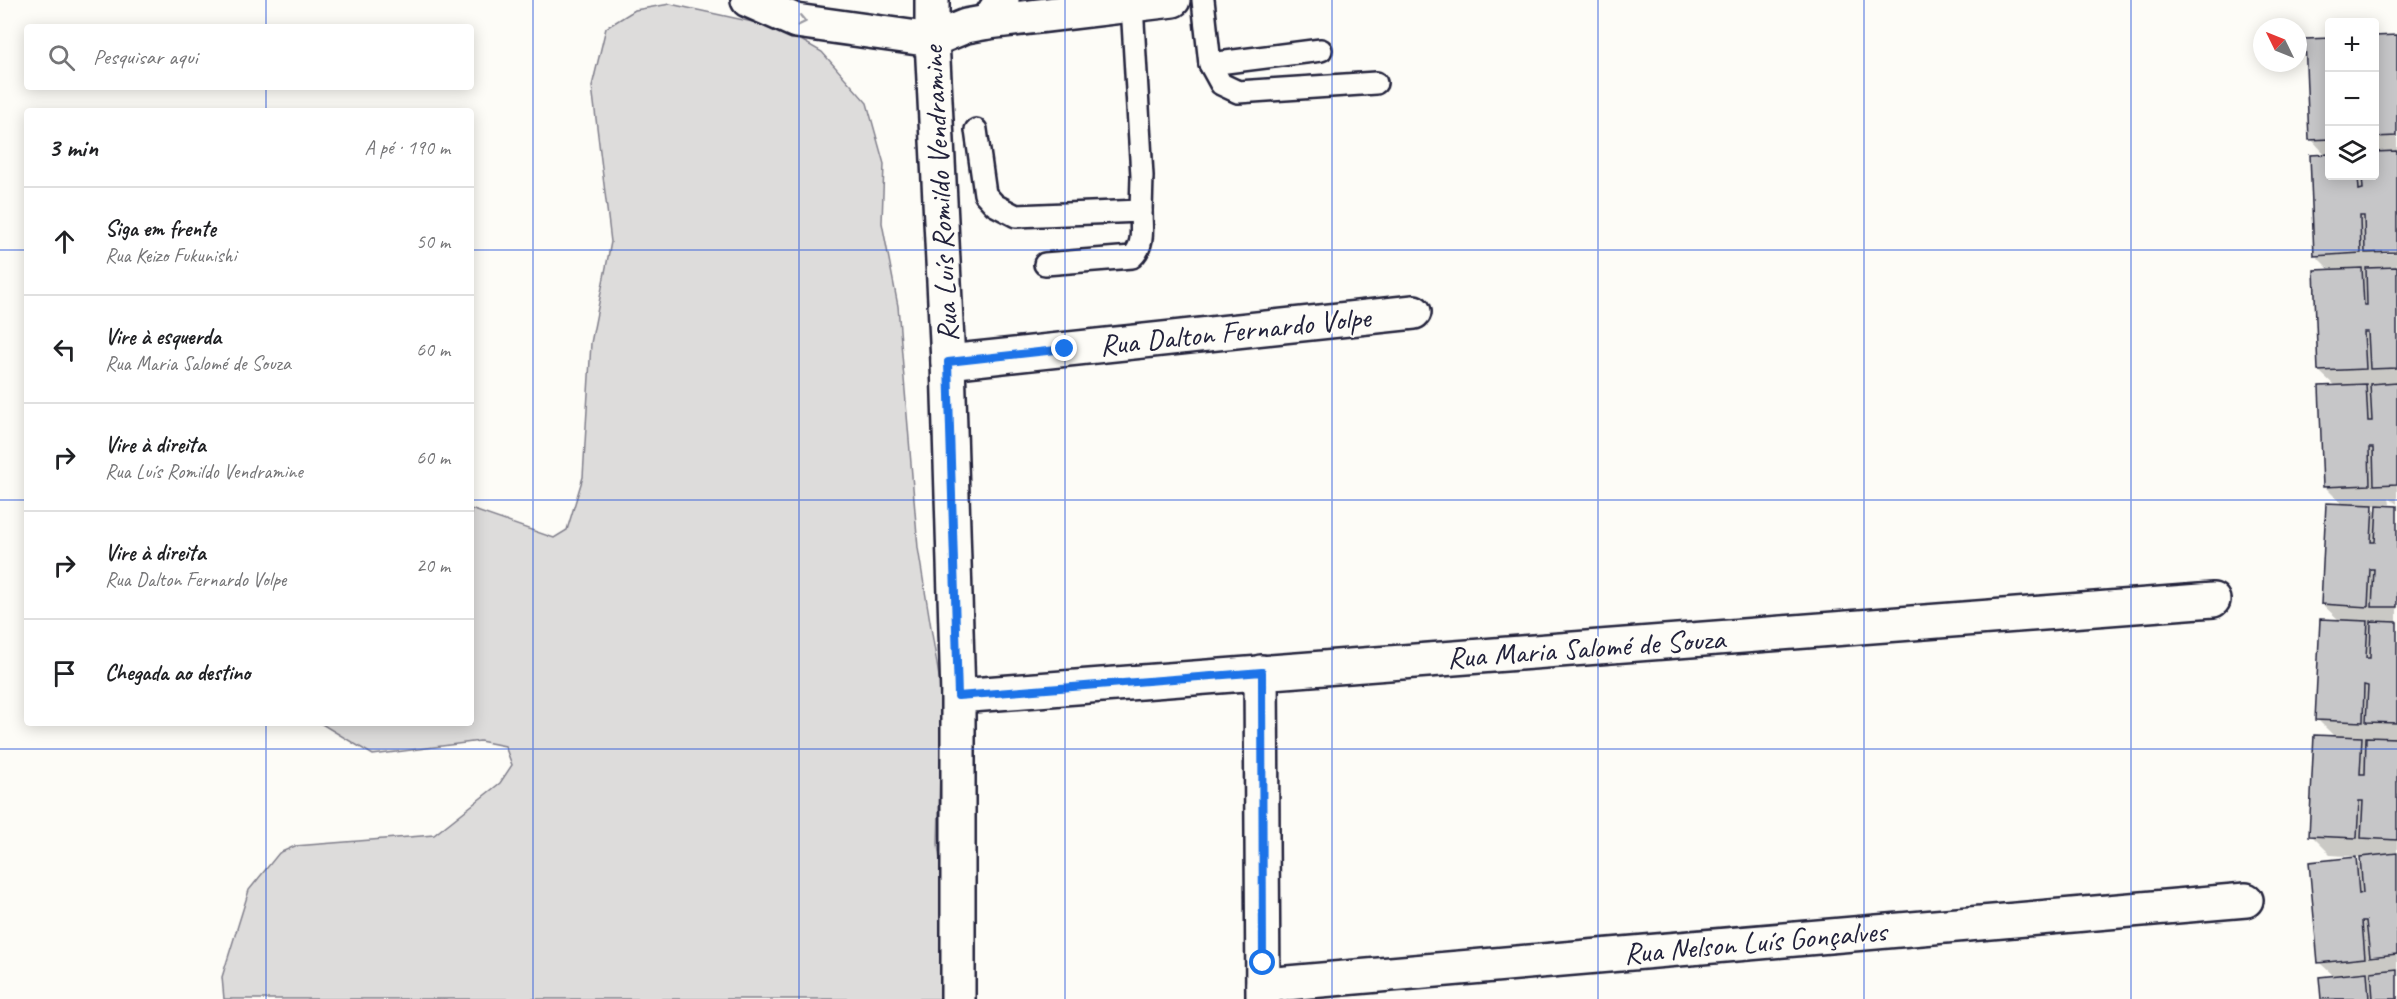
<!DOCTYPE html>
<html lang="pt">
<head>
<meta charset="utf-8">
<style>
  :root { --surface:#fff; --page:#f6f6f6; --text:#202124; --muted:#757577; --line:#e0e0e0 }
  body { margin:0; font-family:Caveat,sans-serif; background:var(--page); color:var(--text) }
  .controls { position:absolute; right:18px; top:18px; display:grid; overflow:hidden; border-radius:6px; box-shadow:0 3px 15px #0003 }
  .controls button { width:54px; height:54px; display:grid; place-items:center; padding:0; border:0; border-bottom:2px solid var(--line); background:var(--surface); color:var(--text); font:30px sans-serif }
  .compass { position:absolute; left:2253px; top:18px; width:54px; height:54px; border-radius:50%; background:var(--surface); box-shadow:0 3px 15px #0003; rotate:313deg }
  .stop { position:absolute; width:18px; height:18px; margin:-14px; border:4px solid #1a73e8; border-radius:50%; background:#fff }
  .stop.end { background:#1a73e8; border-color:#fff; box-shadow:0 2px 6px #0008 }
  .list { margin:0; padding:0; list-style:none }
  h2 { display:flex; justify-content:space-between; align-items:center; height:78px; margin:0; padding:0 24px; font-size:26px }
  h2 small { font-size:20px; font-weight:400; color:var(--muted) }
  .list li { display:grid; grid-template-columns:39px 1fr auto; gap:18px; align-items:center; box-sizing:border-box; height:108px; padding:0 24px; border-top:2px solid var(--line) }
  .list b { display:block; font-size:22px; white-space:nowrap }
  .list p { margin:0; font-size:20px; white-space:nowrap; color:var(--muted) }
  .list em { font-size:20px; font-style:normal; color:var(--muted) }
  .icon { flex:none; width:33px; height:33px; fill:none; stroke:currentColor; stroke-width:2; stroke-linecap:round; stroke-linejoin:round }
  .map { position:relative; flex:none; width:2397px; height:999px; overflow:hidden }
  .search { position:absolute; background:var(--surface); box-shadow:0 3px 15px #0003; left:24px; top:24px; width:450px; height:66px; display:flex; align-items:center; gap:15px; box-sizing:border-box; padding:0 21px; border-radius:6px; color:var(--muted); font-size:22px }
  .panel { position:absolute; background:var(--surface); box-shadow:0 3px 15px #0003; left:24px; top:108px; width:450px; height:618px; border-radius:6px }
  .map>svg:first-child { display:block }
</style>
</head>
<body>
<div class="map">
<svg width="2397" height="999" viewBox="0 0 2397 999">
  <rect width="100%" height="100%" fill="#fdfcf7"/>
  <filter id="ink" filterUnits="userSpaceOnUse"><feTurbulence type="fractalNoise" baseFrequency=".0167" numOctaves="2"/><feDisplacementMap in="SourceGraphic" scale="12" xChannelSelector="R" yChannelSelector="G"/><feConvolveMatrix kernelMatrix="1 2 1 2 8 2 1 2 1" color-interpolation-filters="sRGB"/></filter>
  <g filter="url(#ink)">
    <!-- green -->
    <polygon fill="#dddcdb" stroke="#807f8b" stroke-width="1.5" points="670,4 780,28 822,52 867,103 884,164 882,223 898,306 918,548 942,695 938,844 955,984 952,999 224,999 222,977 249,890 279,853 295,846 434,835 500,783 512,765 505,746 480,741 373,755 320,723 471,723 471,509 554,538 567,530 583,477 591,343 611,242 592,86 606,28 635,10"/>
    <!-- shadow -->
    <path fill="#0003" fill-rule="evenodd" d="M2397 36V250L2384 251V254L2397 253V504L2389 498 2390 504 2383 505V507L2397 508V999H2323L2335 977 2319 962 2355 859 2362 866 2361 857 2331 855 2311 835 2335 737 2317 719 2340 621 2322 604 2344 506 2324 486 2336 387 2319 371 2331 271 2315 255 2327 156 2311 139 2330 39V176H2374V37ZM2371 505H2378V513Z"/>
    <!-- building -->
    <g fill="#c6c6c8" stroke="#22223b" stroke-width="1.5">
      <polygon points="2397,35 2397,136 2374,137 2374,36"/>
      <polygon points="2330,38 2330,139 2309,140 2305,39"/>
      <polygon points="2397,151 2397,252 2365,253 2364,216 2360,216 2361,253 2314,256 2310,155 2330,154 2330,176 2358,176 2359,190 2363,189 2362,176 2374,176 2374,152"/>
      <polygon points="2397,267 2397,368 2370,369 2368,332 2364,332 2366,369 2318,371 2314,270 2362,268 2364,305 2367,305 2366,268"/>
      <polygon points="2397,382 2397,484 2374,485 2373,448 2369,448 2370,485 2323,487 2319,386 2366,384 2368,421 2372,421 2370,384"/>
      <polygon points="2326,503 2373,505 2371,542 2375,542 2377,505 2397,506 2397,607 2372,607 2374,569 2370,569 2368,607 2321,604"/>
      <polygon points="2320,619 2368,621 2366,658 2370,658 2371,621 2397,622 2397,723 2366,722 2368,686 2364,685 2363,722 2315,720"/>
      <polygon points="2314,735 2362,737 2360,774 2365,774 2366,737 2397,738 2397,840 2361,838 2363,801 2359,801 2357,838 2309,836"/>
      <polygon points="2397,853 2397,954 2370,957 2366,921 2362,921 2365,958 2318,963 2309,862 2356,857 2359,894 2363,893 2360,857"/>
      <polygon points="2397,969 2397,999 2373,999 2371,972"/>
      <polygon points="2367,972 2369,999 2321,999 2319,977"/>
    </g>
    <g fill="none" stroke-linecap="round" stroke-linejoin="round">
      <defs>
        <g id="lane">
          <polyline points="1203,0 1210,64 1221,84 1238,92 1376,83"/>
          <polyline points="1210,64 1321,50"/>
          <polyline points="976,130 985,194 995,205 1016,216 1141,211 1142,176 1132,5"/>
          <path d="M1045 264 1132 257C1145 245 1141 228 1141 211"/>
        </g>
        <g id="street">
          <polyline points="932,0 932,40 948,362 958,696 958,999"/>
          <polyline points="932,40 966,26 988,22 1173,0"/>
          <polyline points="948,362 1414,312"/>
          <polyline points="1261,672 1263,999"/>
          <polyline points="958,696 2213,600"/>
          <polyline points="1263,985 2246,900"/>
        </g>
        <g id="secondary">
          <polyline points="748,0 796,21 932,40"/>
          <polyline points="988,22 1002,0"/>
        </g>
      </defs>
      <!-- lane casing -->
      <use href="#lane" stroke="#22223b" stroke-width="26"/>
      <!-- street casing -->
      <use href="#street" stroke="#22223b" stroke-width="38"/>
      <!-- secondary casing -->
      <use href="#secondary" stroke="#22223b" stroke-width="38"/>
      <!-- lane -->
      <use href="#lane" stroke="#fdfcf7" stroke-width="21"/>
      <!-- street -->
      <use href="#street" stroke="#fdfcf7" stroke-width="33"/>
      <!-- secondary -->
      <use href="#secondary" stroke="#fdfcf7" stroke-width="33"/>
    </g>
    <!-- one-way arrows -->
    <defs><path id="oneway-chevron" d="M-2-3.5L2.5 0L-2 3.5" fill="none" stroke-width="1.6" stroke-linecap="round" stroke-linejoin="round" transform="scale(1.5)"/></defs>
    <use stroke="#9a9aa2" href="#oneway-chevron" transform="translate(802 21) rotate(12)"/>
  </g>
  <g fill="none" stroke-linecap="round" stroke-linejoin="round" filter="url(#ink)">
    <!-- route -->
    <polyline stroke="#1a73e8" stroke-width="8" points="1065,349 948,362 958,696 1262,672 1263,963"/>
  </g>
  <!-- grid -->
  <path fill="none" stroke="#1d4ed8" stroke-width="1.5" stroke-opacity="0.55" d="M266 0V27M533 0V999M799 0V999M1065 0V999M1332 0V999M1598 0V999M1864 0V999M2131 0V999M266 87V111M0 250H27M471 250H2397M0 500H27M471 500H2397M266 723V999M0 749H2397"/>
  <g text-anchor="middle" stroke-width="4.5" stroke-linejoin="round" paint-order="stroke">
    <!-- street labels -->
    <g font-size="30" fill="#22223b" stroke="#fdfcf7">
      <text transform="translate(940 194) rotate(-93)" y="10">Rua Luís Romildo Vendramine</text>
      <text transform="translate(1235 331) rotate(-6)" y="10">Rua Dalton Fernardo Volpe</text>
      <text transform="translate(1586 648) rotate(-4)" y="10">Rua Maria Salomé de Souza</text>
      <text transform="translate(1755 942) rotate(-5)" y="10">Rua Nelson Luís Gonçalves</text>
    </g>
  </g>
</svg>
<div class="controls">
<button>+</button>
<button>−</button>
<button><svg class="icon" aria-label="layers" viewBox="0 0 24 24"><path d="M12 4l9 5-9 5-9-5zM3 14l9 5 9-5"/></svg></button>
</div>
<svg class="compass" viewBox="-18 -18 36 36"><path d="M0-13l5 13h-10z" fill="#e53935"/><path d="M0 13l5-13h-10z" fill="#757577"/></svg>
<div class="stop" style="left:1263px;top:963px"></div>
<div class="stop end" style="left:1065px;top:349px"></div>
<div class="search"><svg class="icon" aria-label="search" viewBox="0 0 24 24"><circle cx="10" cy="10" r="6"/><path d="M15 15l6 6"/></svg>Pesquisar aqui</div>
<section class="panel">
<h2>3 min<small>A pé · 190 m</small></h2>
<ul class="list">
<li><svg class="icon" aria-label="ahead" viewBox="0 0 24 24"><path d="M12 20V5M6 11l6-6 6 6"/></svg><div><b>Siga em frente</b><p>Rua Keizo Fukunishi</p></div><em>50 m</em></li>
<li><svg class="icon" aria-label="left" viewBox="0 0 24 24"><path d="M17 20v-9H6M10 6l-5 5 5 5"/></svg><div><b>Vire à esquerda</b><p>Rua Maria Salomé de Souza</p></div><em>60 m</em></li>
<li><svg class="icon" aria-label="right" viewBox="0 0 24 24"><path d="M7 20v-9h11M14 6l5 5-5 5"/></svg><div><b>Vire à direita</b><p>Rua Luís Romildo Vendramine</p></div><em>60 m</em></li>
<li><svg class="icon" aria-label="right" viewBox="0 0 24 24"><path d="M7 20v-9h11M14 6l5 5-5 5"/></svg><div><b>Vire à direita</b><p>Rua Dalton Fernardo Volpe</p></div><em>20 m</em></li>
<li><svg class="icon" aria-label="arrive" viewBox="0 0 24 24"><path d="M6 21V4h12l-3 4 3 4H6"/></svg><div><b>Chegada ao destino</b></div></li>
</ul>
</section>
</div>
</body>
</html>
